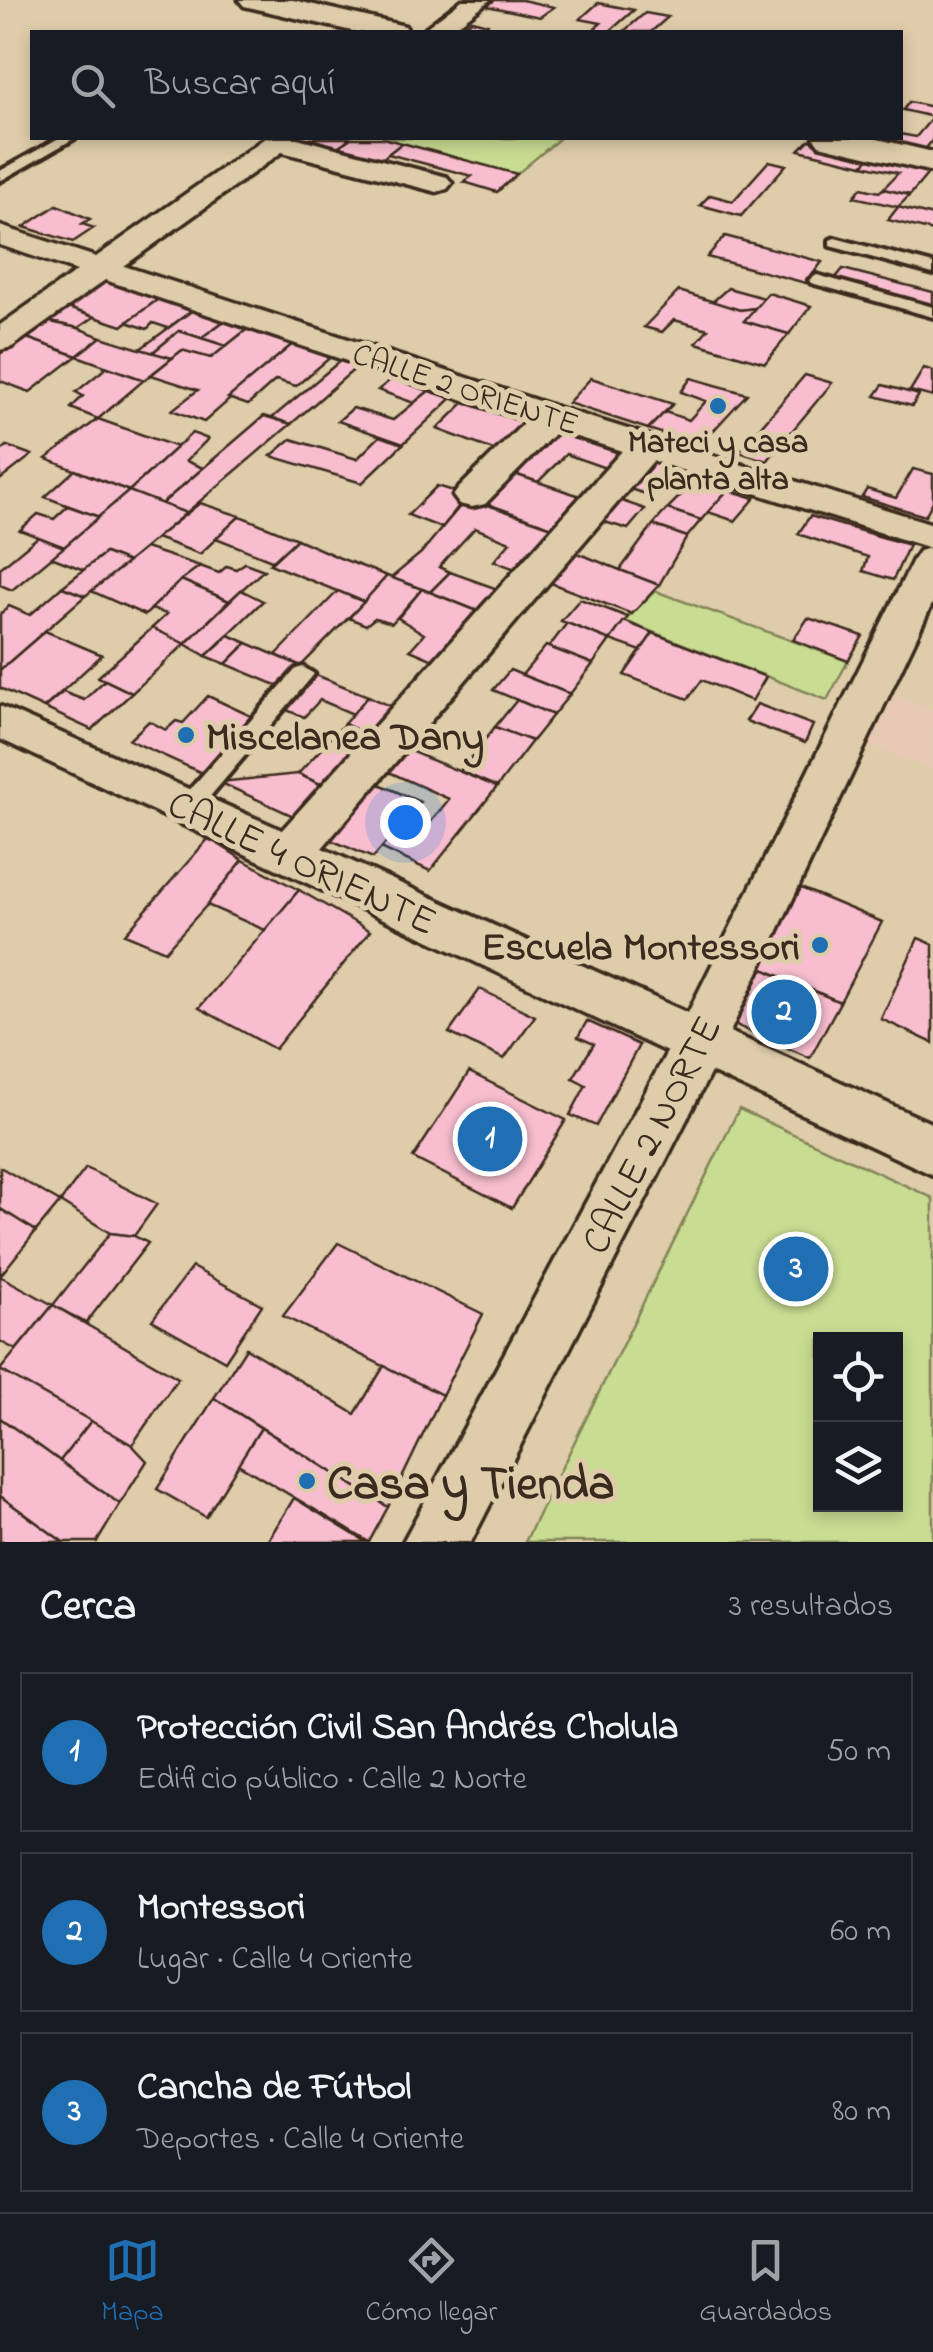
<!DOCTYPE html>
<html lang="es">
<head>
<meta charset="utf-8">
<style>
  :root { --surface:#171b24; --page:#242831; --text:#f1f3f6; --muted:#9ea1a6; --line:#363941; --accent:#1f6fb2 }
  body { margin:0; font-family:"Indie Flower",sans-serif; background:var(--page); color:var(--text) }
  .controls { position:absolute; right:30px; bottom:30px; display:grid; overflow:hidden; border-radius:0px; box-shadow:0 5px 15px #0003 }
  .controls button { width:90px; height:90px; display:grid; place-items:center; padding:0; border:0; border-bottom:2px solid var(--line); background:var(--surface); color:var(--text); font:50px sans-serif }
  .you { position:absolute; left:405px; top:822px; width:35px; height:35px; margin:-25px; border:8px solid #fff; border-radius:50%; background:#1a73e8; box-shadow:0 0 0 15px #1a73e833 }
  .badge { display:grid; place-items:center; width:65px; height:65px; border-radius:50%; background:var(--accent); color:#fff; font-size:32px; font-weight:700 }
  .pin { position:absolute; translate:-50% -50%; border:5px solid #fff; box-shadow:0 2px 10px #0006 }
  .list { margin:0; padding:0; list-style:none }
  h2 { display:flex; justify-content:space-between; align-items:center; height:130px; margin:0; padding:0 40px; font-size:42px }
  h2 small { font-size:32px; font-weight:400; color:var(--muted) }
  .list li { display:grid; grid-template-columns:65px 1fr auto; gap:30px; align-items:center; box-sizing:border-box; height:160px; margin:0 20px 20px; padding:0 20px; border:2px solid var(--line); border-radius:0px }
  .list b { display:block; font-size:38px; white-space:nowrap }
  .list p { margin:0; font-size:32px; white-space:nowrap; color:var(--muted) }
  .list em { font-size:32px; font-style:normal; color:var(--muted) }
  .icon { flex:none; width:55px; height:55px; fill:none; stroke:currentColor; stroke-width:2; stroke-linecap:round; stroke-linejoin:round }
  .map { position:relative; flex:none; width:933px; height:1542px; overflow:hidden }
  .search { position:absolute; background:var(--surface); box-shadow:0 5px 15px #0003; left:30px; right:30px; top:30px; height:110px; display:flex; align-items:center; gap:25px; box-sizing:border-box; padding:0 35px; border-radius:0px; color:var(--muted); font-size:38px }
  .sheet { height:670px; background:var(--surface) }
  nav { display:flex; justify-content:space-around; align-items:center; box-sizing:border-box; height:140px; border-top:2px solid var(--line); background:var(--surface); font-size:28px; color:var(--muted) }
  nav a { display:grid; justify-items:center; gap:5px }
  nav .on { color:var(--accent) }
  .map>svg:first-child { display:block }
</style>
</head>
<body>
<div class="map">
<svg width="933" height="1542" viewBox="0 0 933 1542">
  <rect width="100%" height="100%" fill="#dfccaa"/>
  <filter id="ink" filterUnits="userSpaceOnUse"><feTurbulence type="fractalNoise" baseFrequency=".01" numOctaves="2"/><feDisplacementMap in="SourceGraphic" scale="20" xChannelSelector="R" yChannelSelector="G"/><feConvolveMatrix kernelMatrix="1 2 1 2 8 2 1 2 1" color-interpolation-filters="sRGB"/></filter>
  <g filter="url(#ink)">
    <!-- built -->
    <polygon fill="#e6c8b5" points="894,695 933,710 933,770 868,745"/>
    <!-- green -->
    <g fill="#c9dd92" stroke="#828458" stroke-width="2.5" fill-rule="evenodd">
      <polygon points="382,138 560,138 517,174"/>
      <polygon points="655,591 848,661 827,700 624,621"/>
      <path d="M739 1109 933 1198V1542H525ZM820 1340H896V1504H820Z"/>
    </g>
    <!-- building -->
    <g fill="#f8becf" stroke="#3b2a1e" stroke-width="2.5">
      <polygon points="495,0 522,0 554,7 540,17 487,6"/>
      <polygon points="598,3 634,10 609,32 591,32 601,23 580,19"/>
      <polygon points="645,13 668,17 651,32 623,32"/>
      <polygon points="472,20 487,24 484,26 497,29 454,32"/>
      <polygon points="909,102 933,107 933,117 903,110"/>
      <polygon points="933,117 933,139 924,151 878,140 900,138 900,134 916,137"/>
      <polygon points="306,138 351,138 336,148 304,139"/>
      <polygon points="351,138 382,138 402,143 382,159 336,148"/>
      <polygon points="809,140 872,155 863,165 799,150"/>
      <polygon points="402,143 517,174 497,192 464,182 472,176 388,154"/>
      <polygon points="872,155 931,170 910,195 883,189 898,173 863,165"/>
      <polygon points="769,161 786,165 741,216 700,205 710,195 733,201"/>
      <polygon points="861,188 879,192 883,189 910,195 898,207 854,197"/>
      <polygon points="57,205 90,219 82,224 94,228 73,242 24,227"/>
      <polygon points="898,207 933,216 933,231 888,220"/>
      <polygon points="725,236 822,262 806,283 707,257"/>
      <polygon points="843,269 933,292 933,307 834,280"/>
      <polygon points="108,278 164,295 122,326 65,307"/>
      <polygon points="728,288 764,298 756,308 740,310 711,303"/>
      <polygon points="679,291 740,310 756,308 744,321 789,334 765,363 696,343 708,329 674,320 662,332 644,327"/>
      <polygon points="768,293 811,306 789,334 744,321"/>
      <polygon points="164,295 197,307 168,328 153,323 147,329 127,322"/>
      <polygon points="65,307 94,317 78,328 46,321"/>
      <polygon points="197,307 227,319 201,338 179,331 152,353 140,349"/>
      <polygon points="227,319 250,327 226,346 201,338"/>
      <polygon points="46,321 78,328 101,337 77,356 24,337"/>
      <polygon points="250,327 294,343 204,422 172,410 198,390 151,375 182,350 211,358"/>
      <polygon points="179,331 201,338 226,346 211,358 182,350 172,358 152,353"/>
      <polygon points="24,337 77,356 30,392 0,381 0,354"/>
      <polygon points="101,337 140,349 172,358 144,380 77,356"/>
      <polygon points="294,343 332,356 296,386 276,380 248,405 228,398"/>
      <polygon points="340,361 358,366 291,424 272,418"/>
      <polygon points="107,367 144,380 98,419 71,408 83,396 76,392"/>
      <polygon points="924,368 933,371 933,397 910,391"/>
      <polygon points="805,375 832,383 767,461 739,452"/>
      <polygon points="394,377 430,390 414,403 378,390"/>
      <polygon points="591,378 673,404 648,429 568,403"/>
      <polygon points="691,378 747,394 700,445 648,429 665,412 689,420 706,401 681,392"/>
      <polygon points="883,385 919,395 912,406 875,396"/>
      <polygon points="430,390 452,398 403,444 338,421 353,408 393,420"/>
      <polygon points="466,401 538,425 509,456 437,429"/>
      <polygon points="264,416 291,424 186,513 160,505"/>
      <polygon points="98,419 177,447 129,491 46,459"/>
      <polygon points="543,428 625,455 611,470 566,454 538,482 502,470"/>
      <polygon points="192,433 208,439 186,461 203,468 160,505 129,491"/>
      <polygon points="380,436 403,444 362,483 271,456 291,439 357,459"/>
      <polygon points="7,446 32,455 0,480 0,452"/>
      <polygon points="649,460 701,475 682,495 660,488 653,496 626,488"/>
      <polygon points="913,469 933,474 933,501 925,516 862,497 867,489 896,498"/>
      <polygon points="75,470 129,491 99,517 45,497"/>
      <polygon points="502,470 586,498 561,530 473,499"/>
      <polygon points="701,475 731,486 701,520 667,509"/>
      <polygon points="437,486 467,495 442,528 408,515"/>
      <polygon points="728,490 755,498 735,521 708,512"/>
      <polygon points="129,491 186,513 128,562 105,553 84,570 51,557"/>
      <polygon points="467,498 561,530 523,572 494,561 510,542 475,528 439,567 450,572 430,592 391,578 421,553"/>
      <polygon points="616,499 645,509 628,529 598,520"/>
      <polygon points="200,503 240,516 200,554 156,538"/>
      <polygon points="68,506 99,517 64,547 20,530 38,514 54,519"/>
      <polygon points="667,509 701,520 687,537 653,525"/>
      <polygon points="240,516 297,539 274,561 216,538"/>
      <polygon points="810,516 909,545 893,580 863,571 868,557 798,534"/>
      <polygon points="653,525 687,537 659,585 620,570"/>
      <polygon points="38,537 64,547 12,590 0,585 0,568"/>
      <polygon points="297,539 340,558 387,576 364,602 270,564"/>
      <polygon points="145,548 200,566 145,615 91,591"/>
      <polygon points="570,550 620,570 659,585 632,614 540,579"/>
      <polygon points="105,553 128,562 85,596 62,587"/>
      <polygon points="245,563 264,570 229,601 181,580 200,566 219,573 227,566 236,569"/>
      <polygon points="450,572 506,592 485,614 430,592"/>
      <polygon points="387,576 422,589 392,623 375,618 366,625 349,618"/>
      <polygon points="181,580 229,601 185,644 152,628 167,614 151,609"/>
      <polygon points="62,587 85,596 0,670 0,614 9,606 30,615"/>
      <polygon points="422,589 485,614 443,664 410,650 424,634 398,618"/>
      <polygon points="241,590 263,601 206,656 185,644"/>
      <polygon points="338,591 364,602 301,666 276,655"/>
      <polygon points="580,599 628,617 610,640 561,621"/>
      <polygon points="808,618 863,636 848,661 793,640"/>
      <polygon points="624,621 653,633 641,651 610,640"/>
      <polygon points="567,623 610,640 593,664 549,647"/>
      <polygon points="152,628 185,644 132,693 98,677"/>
      <polygon points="45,631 102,655 44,708 0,688 0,670"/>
      <polygon points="653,633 766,677 752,701 702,680 688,699 624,675"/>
      <polygon points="229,635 247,643 226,664 206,656"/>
      <polygon points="247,643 301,666 281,687 226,664"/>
      <polygon points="546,646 593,664 570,694 522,675"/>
      <polygon points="510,670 522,675 570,694 553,715 493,690"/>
      <polygon points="311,673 368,696 353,714 320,700 304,717 279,707"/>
      <polygon points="105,680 132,693 92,730 44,708 63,692 84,700"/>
      <polygon points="208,696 253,717 202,773 129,740 149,721 166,730 176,721 183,723"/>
      <polygon points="368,696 401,711 376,739 344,724"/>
      <polygon points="517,700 553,715 532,741 495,727"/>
      <polygon points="757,704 813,725 805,743 746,721"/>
      <polygon points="344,724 376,739 329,788 298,774"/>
      <polygon points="495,727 532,741 497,787 460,771"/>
      <polygon points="398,746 497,787 430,871 381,848 400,826 422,833 449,799 380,768"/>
      <polygon points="298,774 329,788 302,820 219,782"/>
      <polygon points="368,779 420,802 373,858 319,835"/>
      <polygon points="209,838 243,860 207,905 165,951 125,934"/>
      <polygon points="243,860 299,890 265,930 207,905"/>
      <polygon points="801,888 882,922 840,1002 758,967"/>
      <polygon points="299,890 370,931 275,1049 199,1008"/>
      <polygon points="918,938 933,944 933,1043 881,1019"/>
      <polygon points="758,967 840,1002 810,1058 729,1022"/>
      <polygon points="480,989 535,1016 504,1059 449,1033"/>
      <polygon points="587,1021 639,1045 596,1126 570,1115 586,1085 573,1078 594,1044 578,1037"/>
      <polygon points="469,1072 566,1120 512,1208 413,1158"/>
      <polygon points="0,1167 60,1202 36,1231 2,1210 0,1213"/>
      <polygon points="86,1168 157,1204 134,1236 110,1233 60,1202"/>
      <polygon points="2,1210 36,1231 0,1276 0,1213"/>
      <polygon points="110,1233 134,1236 148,1243 86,1323 53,1305"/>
      <polygon points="338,1243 483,1314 442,1395 283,1316"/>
      <polygon points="192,1267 262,1305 225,1361 152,1320"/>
      <polygon points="0,1276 53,1305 16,1350 0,1341"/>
      <polygon points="53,1305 178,1378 132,1445 0,1370"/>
      <polygon points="246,1348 355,1414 384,1366 442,1395 388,1507 214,1398"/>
      <polygon points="0,1370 91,1421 60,1461 0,1418"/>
      <polygon points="214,1398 261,1428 206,1517 157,1489"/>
      <polygon points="0,1418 120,1504 97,1542 63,1542 0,1496"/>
      <polygon points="91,1421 132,1445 147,1461 120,1504 60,1461"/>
      <polygon points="261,1428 388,1507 369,1542 238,1464"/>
      <polygon points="0,1496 63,1542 0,1542"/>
      <polygon points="294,1498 366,1542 267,1542"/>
    </g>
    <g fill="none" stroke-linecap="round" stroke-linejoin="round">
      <defs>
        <g id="lane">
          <polygon points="59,138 75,138 0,181 0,171"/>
          <polygon points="835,238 933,264 933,274 830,246 830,240"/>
          <polygon points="817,275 933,307 933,317 811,283 809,280"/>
          <polygon points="303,667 314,674 310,679 195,814 179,814 175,808 179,802 296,669"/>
        </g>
        <g id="street">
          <polygon points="462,0 490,0 448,32 420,32"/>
          <path d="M265 138H297L447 177 452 183 447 189 437 192 282 152 124 266 563 409 933 524V602L730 1032 933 1124V1175L711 1072 471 1542H403L667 1052 0 739V706L282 830 622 451 557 431 485 504 472 507 459 504 453 496 459 488 526 421 105 280 12 347 0 350V325L77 271 0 245V226L96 257ZM653 461 930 548 919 551 913 560 688 1013 322 848Z"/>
        </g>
        <g id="secondary">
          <polygon points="239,0 293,0 405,26 409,32 356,32 244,6"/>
          <polygon points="814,138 873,138 933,152 933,172 819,145"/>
        </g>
      </defs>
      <!-- lane casing -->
      <use href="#lane" stroke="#3b2a1e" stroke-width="8"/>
      <!-- street casing -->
      <use href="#street" stroke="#3b2a1e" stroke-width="7"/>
      <!-- secondary casing -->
      <use href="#secondary" stroke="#3b2a1e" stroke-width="7"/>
      <!-- lane -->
      <use href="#lane" fill="#dfccaa" fill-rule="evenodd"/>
      <!-- street -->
      <use href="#street" fill="#dfccaa" fill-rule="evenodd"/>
      <!-- secondary -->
      <use href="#secondary" fill="#dfccaa" fill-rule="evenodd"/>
    </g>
  </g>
  <!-- markers -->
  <g fill="#1f6fb2" stroke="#dfccaa" stroke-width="4">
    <circle cx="718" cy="406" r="10"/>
    <circle cx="186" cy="735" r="10"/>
    <circle cx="820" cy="945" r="10"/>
    <circle cx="307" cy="1481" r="10"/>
  </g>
  <g text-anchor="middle" stroke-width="10" stroke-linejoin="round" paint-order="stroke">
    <!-- far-street labels -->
    <g font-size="32" fill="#3b2a1e" stroke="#dfccaa">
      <text transform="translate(466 388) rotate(18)" y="11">CALLE 2 ORIENTE</text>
    </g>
    <!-- far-poi labels -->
    <g font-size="32" font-weight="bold" fill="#3b2a1e" stroke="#dfccaa">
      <text x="718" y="452">Mateci y casa<tspan x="718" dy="37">planta alta</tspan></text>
    </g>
    <!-- poi labels -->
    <g font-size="40" font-weight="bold" fill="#3b2a1e" stroke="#dfccaa" text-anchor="start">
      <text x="206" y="749">Miscelanea Dany</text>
      <text x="800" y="959" text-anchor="end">Escuela Montessori</text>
    </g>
    <!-- street labels -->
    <g font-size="40" fill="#3b2a1e" stroke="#dfccaa">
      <text transform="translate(303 861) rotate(25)" y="14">CALLE 4 ORIENTE</text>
      <text transform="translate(650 1134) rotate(-63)" y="14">CALLE 2 NORTE</text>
    </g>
    <!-- near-poi labels -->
    <g font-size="48" font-weight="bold" fill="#3b2a1e" stroke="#dfccaa" text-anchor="start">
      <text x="327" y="1498">Casa y Tienda</text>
    </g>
  </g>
</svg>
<div class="controls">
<button><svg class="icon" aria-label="locate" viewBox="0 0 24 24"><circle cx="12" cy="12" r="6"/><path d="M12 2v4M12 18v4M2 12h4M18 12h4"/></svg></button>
<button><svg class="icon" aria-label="layers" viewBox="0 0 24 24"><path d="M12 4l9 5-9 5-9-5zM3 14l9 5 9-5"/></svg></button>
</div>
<div class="you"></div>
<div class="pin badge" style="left:490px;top:1139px">1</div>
<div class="pin badge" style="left:784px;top:1012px">2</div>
<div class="pin badge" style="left:796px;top:1269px">3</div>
<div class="search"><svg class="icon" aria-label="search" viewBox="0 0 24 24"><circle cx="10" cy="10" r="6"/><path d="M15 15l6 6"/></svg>Buscar aquí</div>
</div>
<section class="sheet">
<h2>Cerca<small>3 resultados</small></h2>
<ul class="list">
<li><span class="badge">1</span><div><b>Protección Civil San Andrés Cholula</b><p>Edificio público · Calle 2 Norte</p></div><em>50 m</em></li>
<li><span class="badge">2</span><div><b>Montessori</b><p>Lugar · Calle 4 Oriente</p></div><em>60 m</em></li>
<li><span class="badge">3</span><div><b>Cancha de Fútbol</b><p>Deportes · Calle 4 Oriente</p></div><em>80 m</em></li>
</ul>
</section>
<nav>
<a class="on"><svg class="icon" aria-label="map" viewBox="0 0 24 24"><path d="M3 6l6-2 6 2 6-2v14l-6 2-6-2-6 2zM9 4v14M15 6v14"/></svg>Mapa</a>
<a><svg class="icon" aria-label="directions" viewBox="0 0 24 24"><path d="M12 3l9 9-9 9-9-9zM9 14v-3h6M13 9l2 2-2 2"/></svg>Cómo llegar</a>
<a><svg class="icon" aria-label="saved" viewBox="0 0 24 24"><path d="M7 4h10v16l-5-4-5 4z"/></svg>Guardados</a>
</nav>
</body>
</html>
